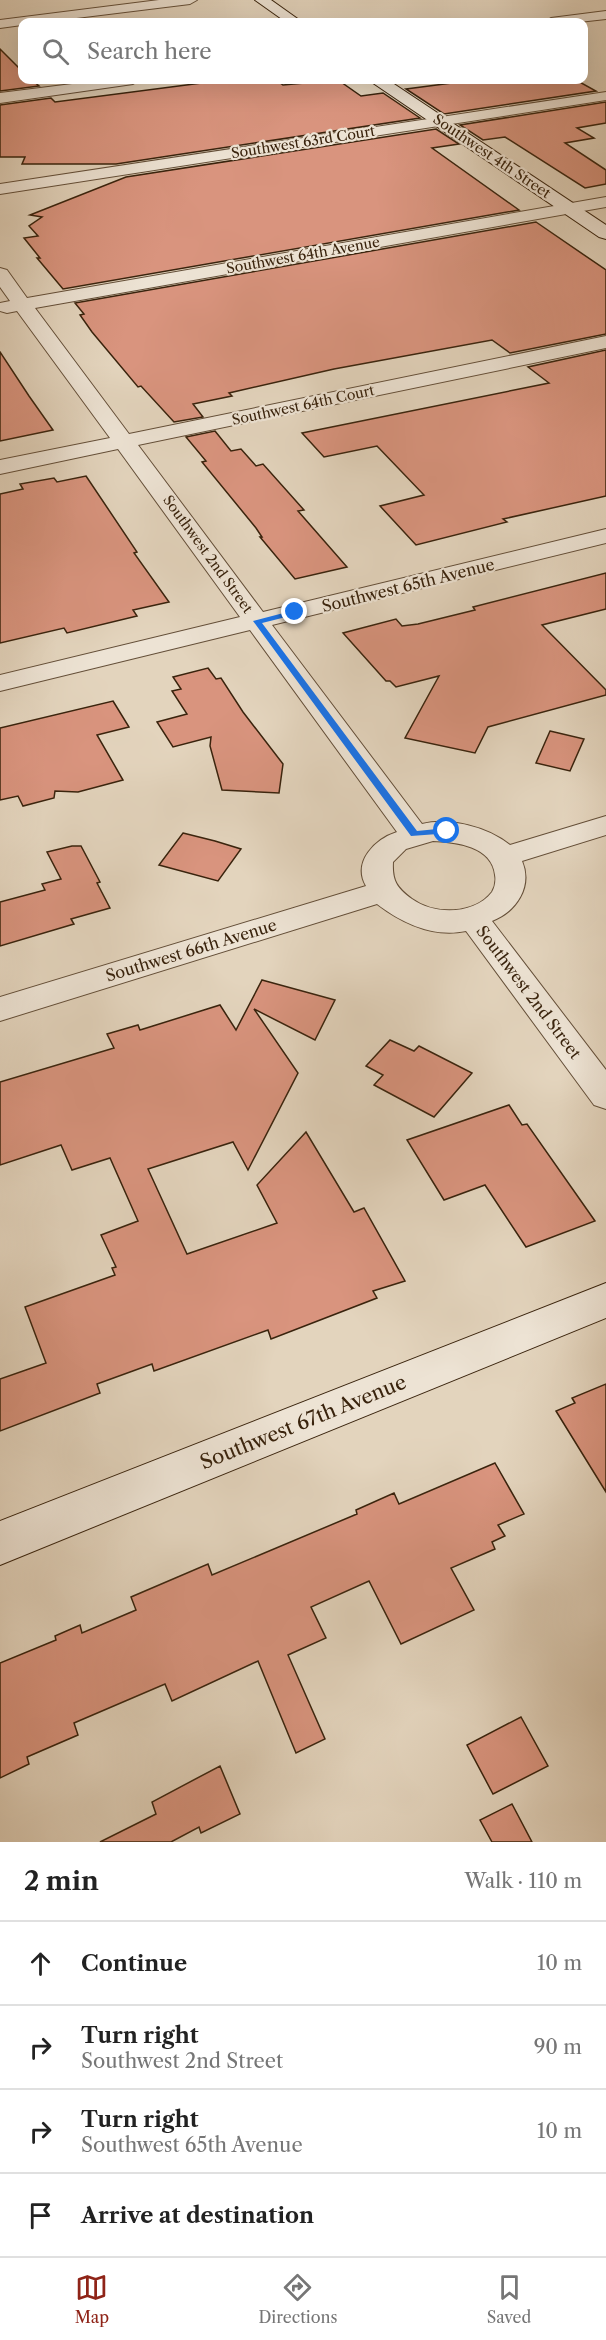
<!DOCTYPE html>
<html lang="en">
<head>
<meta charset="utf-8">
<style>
  :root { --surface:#fff; --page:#f6f6f6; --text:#222; --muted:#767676; --line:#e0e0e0; --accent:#8f2418 }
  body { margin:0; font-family:"Libre Caslon Text",serif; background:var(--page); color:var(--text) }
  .stop { position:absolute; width:18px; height:18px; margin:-14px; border:4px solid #1a73e8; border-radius:50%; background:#fff }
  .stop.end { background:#1a73e8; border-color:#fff; box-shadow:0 2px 6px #0008 }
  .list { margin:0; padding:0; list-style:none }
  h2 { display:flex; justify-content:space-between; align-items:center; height:78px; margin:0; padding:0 24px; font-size:26px }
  h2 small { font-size:20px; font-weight:400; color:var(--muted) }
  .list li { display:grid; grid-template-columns:39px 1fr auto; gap:18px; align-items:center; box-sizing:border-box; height:84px; padding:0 24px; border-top:2px solid var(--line) }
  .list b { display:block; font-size:22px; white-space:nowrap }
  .list p { margin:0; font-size:20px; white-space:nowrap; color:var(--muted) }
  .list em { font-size:20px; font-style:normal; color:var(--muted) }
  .icon { flex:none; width:33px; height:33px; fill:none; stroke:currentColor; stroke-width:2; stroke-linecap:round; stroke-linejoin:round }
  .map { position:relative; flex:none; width:606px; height:1842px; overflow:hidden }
  .search { position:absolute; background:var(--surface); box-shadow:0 6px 24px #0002; left:18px; right:18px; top:18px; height:66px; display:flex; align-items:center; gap:15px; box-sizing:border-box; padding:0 21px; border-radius:12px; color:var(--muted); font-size:22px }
  .sheet { height:414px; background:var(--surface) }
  nav { display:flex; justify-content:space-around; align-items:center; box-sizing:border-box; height:84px; border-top:2px solid var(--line); background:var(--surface); font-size:16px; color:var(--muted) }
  nav a { display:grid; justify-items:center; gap:3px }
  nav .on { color:var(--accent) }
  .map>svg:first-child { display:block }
</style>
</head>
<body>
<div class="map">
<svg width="606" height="1842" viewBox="0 0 606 1842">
  <rect width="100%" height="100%" fill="#e3d4bd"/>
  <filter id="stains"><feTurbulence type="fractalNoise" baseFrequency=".00333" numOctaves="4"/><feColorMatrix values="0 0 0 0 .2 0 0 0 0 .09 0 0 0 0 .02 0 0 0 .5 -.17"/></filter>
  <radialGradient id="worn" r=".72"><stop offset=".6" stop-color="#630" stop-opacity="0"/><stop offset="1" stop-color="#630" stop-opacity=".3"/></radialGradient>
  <!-- building -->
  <g fill="#d9947e" stroke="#39230d" stroke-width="1.5">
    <polygon points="0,49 22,71 22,80 32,80 39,86 0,91"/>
    <polygon points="225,80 276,80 283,85 338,80 361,96 383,93 420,118 116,164 22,164 25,157 0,157 0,105 51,98 55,102"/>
    <polygon points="475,80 576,80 596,91 444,114 406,89"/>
    <polygon points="606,102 606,123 577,128 594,138 565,143 606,170 606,184 585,188 505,137 483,140 460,125"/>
    <polygon points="436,129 459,144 432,148 519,210 63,289 37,258 40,258 24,238 38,236 29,226 42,217 30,215 126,177"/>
    <polygon points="536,222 606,270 606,334 510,353 492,340 334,369 229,393 232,396 193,404 203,417 174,422 141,386 138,387 92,332 80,315 84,314 75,303"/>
    <polygon points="606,350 606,496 503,519 507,522 416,545 380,506 424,495 377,446 324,457 302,433 549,383 528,367"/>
    <polygon points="0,352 29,396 53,430 0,441"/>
    <polygon points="215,431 231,451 241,449 256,466 263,464 304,510 298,511 347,567 295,579 260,537 262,537 256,528 202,462 206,461 186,437"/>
    <polygon points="86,476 137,552 134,553 169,602 133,610 137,616 67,633 64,628 0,643 0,494 23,489 20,484 54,478 57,482"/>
    <polygon points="606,573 606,609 542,625 606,690 606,695 488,727 475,753 405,738 439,676 396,687 390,681 386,681 343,633 396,619 402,626 418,624 475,610 473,607"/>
    <polygon points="208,668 216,679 221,678 243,712 283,764 279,793 222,790 210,746 211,737 173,747 157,722 187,714 172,691 181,689 173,677"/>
    <polygon points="113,701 129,727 97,735 123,780 78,792 55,791 54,798 23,806 18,796 0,800 0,728"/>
    <polygon points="550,731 584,739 570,771 536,763"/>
    <polygon points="183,833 215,841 241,849 218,881 159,865"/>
    <polygon points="72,846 81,846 100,882 97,883 110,908 71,919 74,924 0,946 0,902 45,890 42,884 61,879 47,852"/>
    <polygon points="262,980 335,1000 315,1040 254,1009 298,1073 248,1170 233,1142 148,1169 187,1254 277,1223 257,1185 306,1132 354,1212 364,1208 405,1281 373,1291 377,1298 271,1339 268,1330 154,1371 152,1364 97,1384 100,1393 0,1431 0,1379 46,1363 25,1307 115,1275 112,1268 116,1267 101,1235 138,1221 110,1158 72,1170 61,1145 0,1165 0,1082 114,1048 107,1034 138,1025 140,1030 220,1005 236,1030"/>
    <polygon points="390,1040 414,1051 419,1046 472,1073 434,1117 374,1085 383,1075 366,1066"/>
    <polygon points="509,1105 522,1125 527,1124 595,1221 526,1247 485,1185 444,1200 407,1140"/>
    <polygon points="606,1384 606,1492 556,1411 575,1403 572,1398"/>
    <polygon points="495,1463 524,1514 498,1525 505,1536 492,1542 495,1549 451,1568 474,1610 401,1644 369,1581 311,1607 326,1638 288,1655 325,1739 296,1753 258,1661 172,1701 165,1684 74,1723 78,1735 27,1757 29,1764 0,1778 0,1663 56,1640 55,1636 80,1625 82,1633 136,1610 131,1597 208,1564 212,1575 357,1514 356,1510 394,1493 399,1504"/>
    <polygon points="521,1717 548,1766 493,1794 467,1745"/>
    <polygon points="220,1766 240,1814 201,1833 199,1827 171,1842 100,1842 156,1814 152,1802"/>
    <polygon points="512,1804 532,1842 492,1842 480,1820"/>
  </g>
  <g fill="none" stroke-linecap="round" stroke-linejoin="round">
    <defs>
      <g id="street">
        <polygon points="159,0 197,0 190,4 44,22 22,22 22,25 0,28 0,20"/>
        <polygon points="606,11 606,19 579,22 544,22 551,18"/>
        <polygon points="104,80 140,80 133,84 0,103 0,93"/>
        <polygon points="606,92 606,100 0,194 0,184"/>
        <path d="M606 197V207L35 308 129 434 606 336V348L138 445 263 612 606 529V543L272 625 422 824C449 817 488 827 510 845L606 816V835L522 861C533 887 516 912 492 921L606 1070V1109L594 1105 466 931C433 938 402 923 377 904L0 1021V997L366 886C352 862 375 839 397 832L250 630 0 691V675L240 617 118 449 0 474V460L110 438 17 311 7 313 0 311V303L10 301 0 287V268L7 270 27 298ZM433 841C456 842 492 846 495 875 496 880 495 887 492 892 474 915 434 915 412 899 397 888 392 881 393 862L406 849Z"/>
      </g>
      <g id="secondary">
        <polygon points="255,0 271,0 302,22 286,22"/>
        <polygon points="371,80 388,80 606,225 606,239 599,237 373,83"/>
        <polygon points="606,1283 606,1318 0,1565 0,1521"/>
      </g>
    </defs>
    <!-- street casing -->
    <use href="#street" stroke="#644f39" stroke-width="2"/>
    <!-- secondary casing -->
    <use href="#secondary" stroke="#39230d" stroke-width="2"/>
    <!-- street -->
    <use href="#street" fill="#ede3d4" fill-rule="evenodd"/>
    <!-- secondary -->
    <use href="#secondary" fill="#ede3d4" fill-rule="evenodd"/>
  </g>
  <!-- route -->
  <polygon fill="#1a73e8" points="295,610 298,610 298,614 262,623 417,831 447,828 452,831 451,833 411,836 253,621"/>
  <g text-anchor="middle" stroke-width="4.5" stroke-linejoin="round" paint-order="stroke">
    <!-- far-street labels -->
    <g font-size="14" fill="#39230d" stroke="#ede3d4">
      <text transform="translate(303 142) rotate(-9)" y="5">Southwest 63rd Court</text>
      <text transform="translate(492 156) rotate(34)" y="5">Southwest 4th Street</text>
      <text transform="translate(303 255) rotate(-10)" y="5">Southwest 64th Avenue</text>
      <text transform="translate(303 405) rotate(-12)" y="5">Southwest 64th Court</text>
      <text transform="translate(208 554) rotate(54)" y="5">Southwest 2nd Street</text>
    </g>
    <!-- street labels -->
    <g font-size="16" fill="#39230d" stroke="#ede3d4">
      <text transform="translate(408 585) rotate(-14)" y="6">Southwest 65th Avenue</text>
      <text transform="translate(191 950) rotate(-17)" y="6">Southwest 66th Avenue</text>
      <text transform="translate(529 992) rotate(53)" y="6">Southwest 2nd Street</text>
    </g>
    <!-- near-street labels -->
    <g font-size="20" fill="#39230d" stroke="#ede3d4">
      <text transform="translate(303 1422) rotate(-22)" y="7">Southwest 67th Avenue</text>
    </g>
  </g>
  <rect width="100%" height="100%" filter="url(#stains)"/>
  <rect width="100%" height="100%" fill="url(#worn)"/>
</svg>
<div class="stop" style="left:447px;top:831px"></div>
<div class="stop end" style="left:295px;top:612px"></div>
<div class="search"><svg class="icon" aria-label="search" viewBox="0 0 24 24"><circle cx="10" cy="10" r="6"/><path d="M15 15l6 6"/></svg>Search here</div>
</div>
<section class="sheet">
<h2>2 min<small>Walk · 110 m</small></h2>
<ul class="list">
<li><svg class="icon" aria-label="ahead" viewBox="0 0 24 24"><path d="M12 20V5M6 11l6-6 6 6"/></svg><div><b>Continue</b></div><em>10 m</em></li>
<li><svg class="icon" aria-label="right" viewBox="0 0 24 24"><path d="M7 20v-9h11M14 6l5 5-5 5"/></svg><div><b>Turn right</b><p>Southwest 2nd Street</p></div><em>90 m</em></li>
<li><svg class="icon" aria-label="right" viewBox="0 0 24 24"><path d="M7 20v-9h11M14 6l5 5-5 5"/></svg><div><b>Turn right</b><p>Southwest 65th Avenue</p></div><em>10 m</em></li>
<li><svg class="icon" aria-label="arrive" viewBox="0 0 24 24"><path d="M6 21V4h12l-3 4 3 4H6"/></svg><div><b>Arrive at destination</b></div></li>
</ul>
</section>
<nav>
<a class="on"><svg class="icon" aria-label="map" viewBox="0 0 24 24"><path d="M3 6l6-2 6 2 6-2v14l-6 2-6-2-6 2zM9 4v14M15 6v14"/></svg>Map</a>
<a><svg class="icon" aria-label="directions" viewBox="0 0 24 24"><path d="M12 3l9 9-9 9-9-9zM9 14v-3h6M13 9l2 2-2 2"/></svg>Directions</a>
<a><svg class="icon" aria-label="saved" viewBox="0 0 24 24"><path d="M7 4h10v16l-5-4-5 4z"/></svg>Saved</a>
</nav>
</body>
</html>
